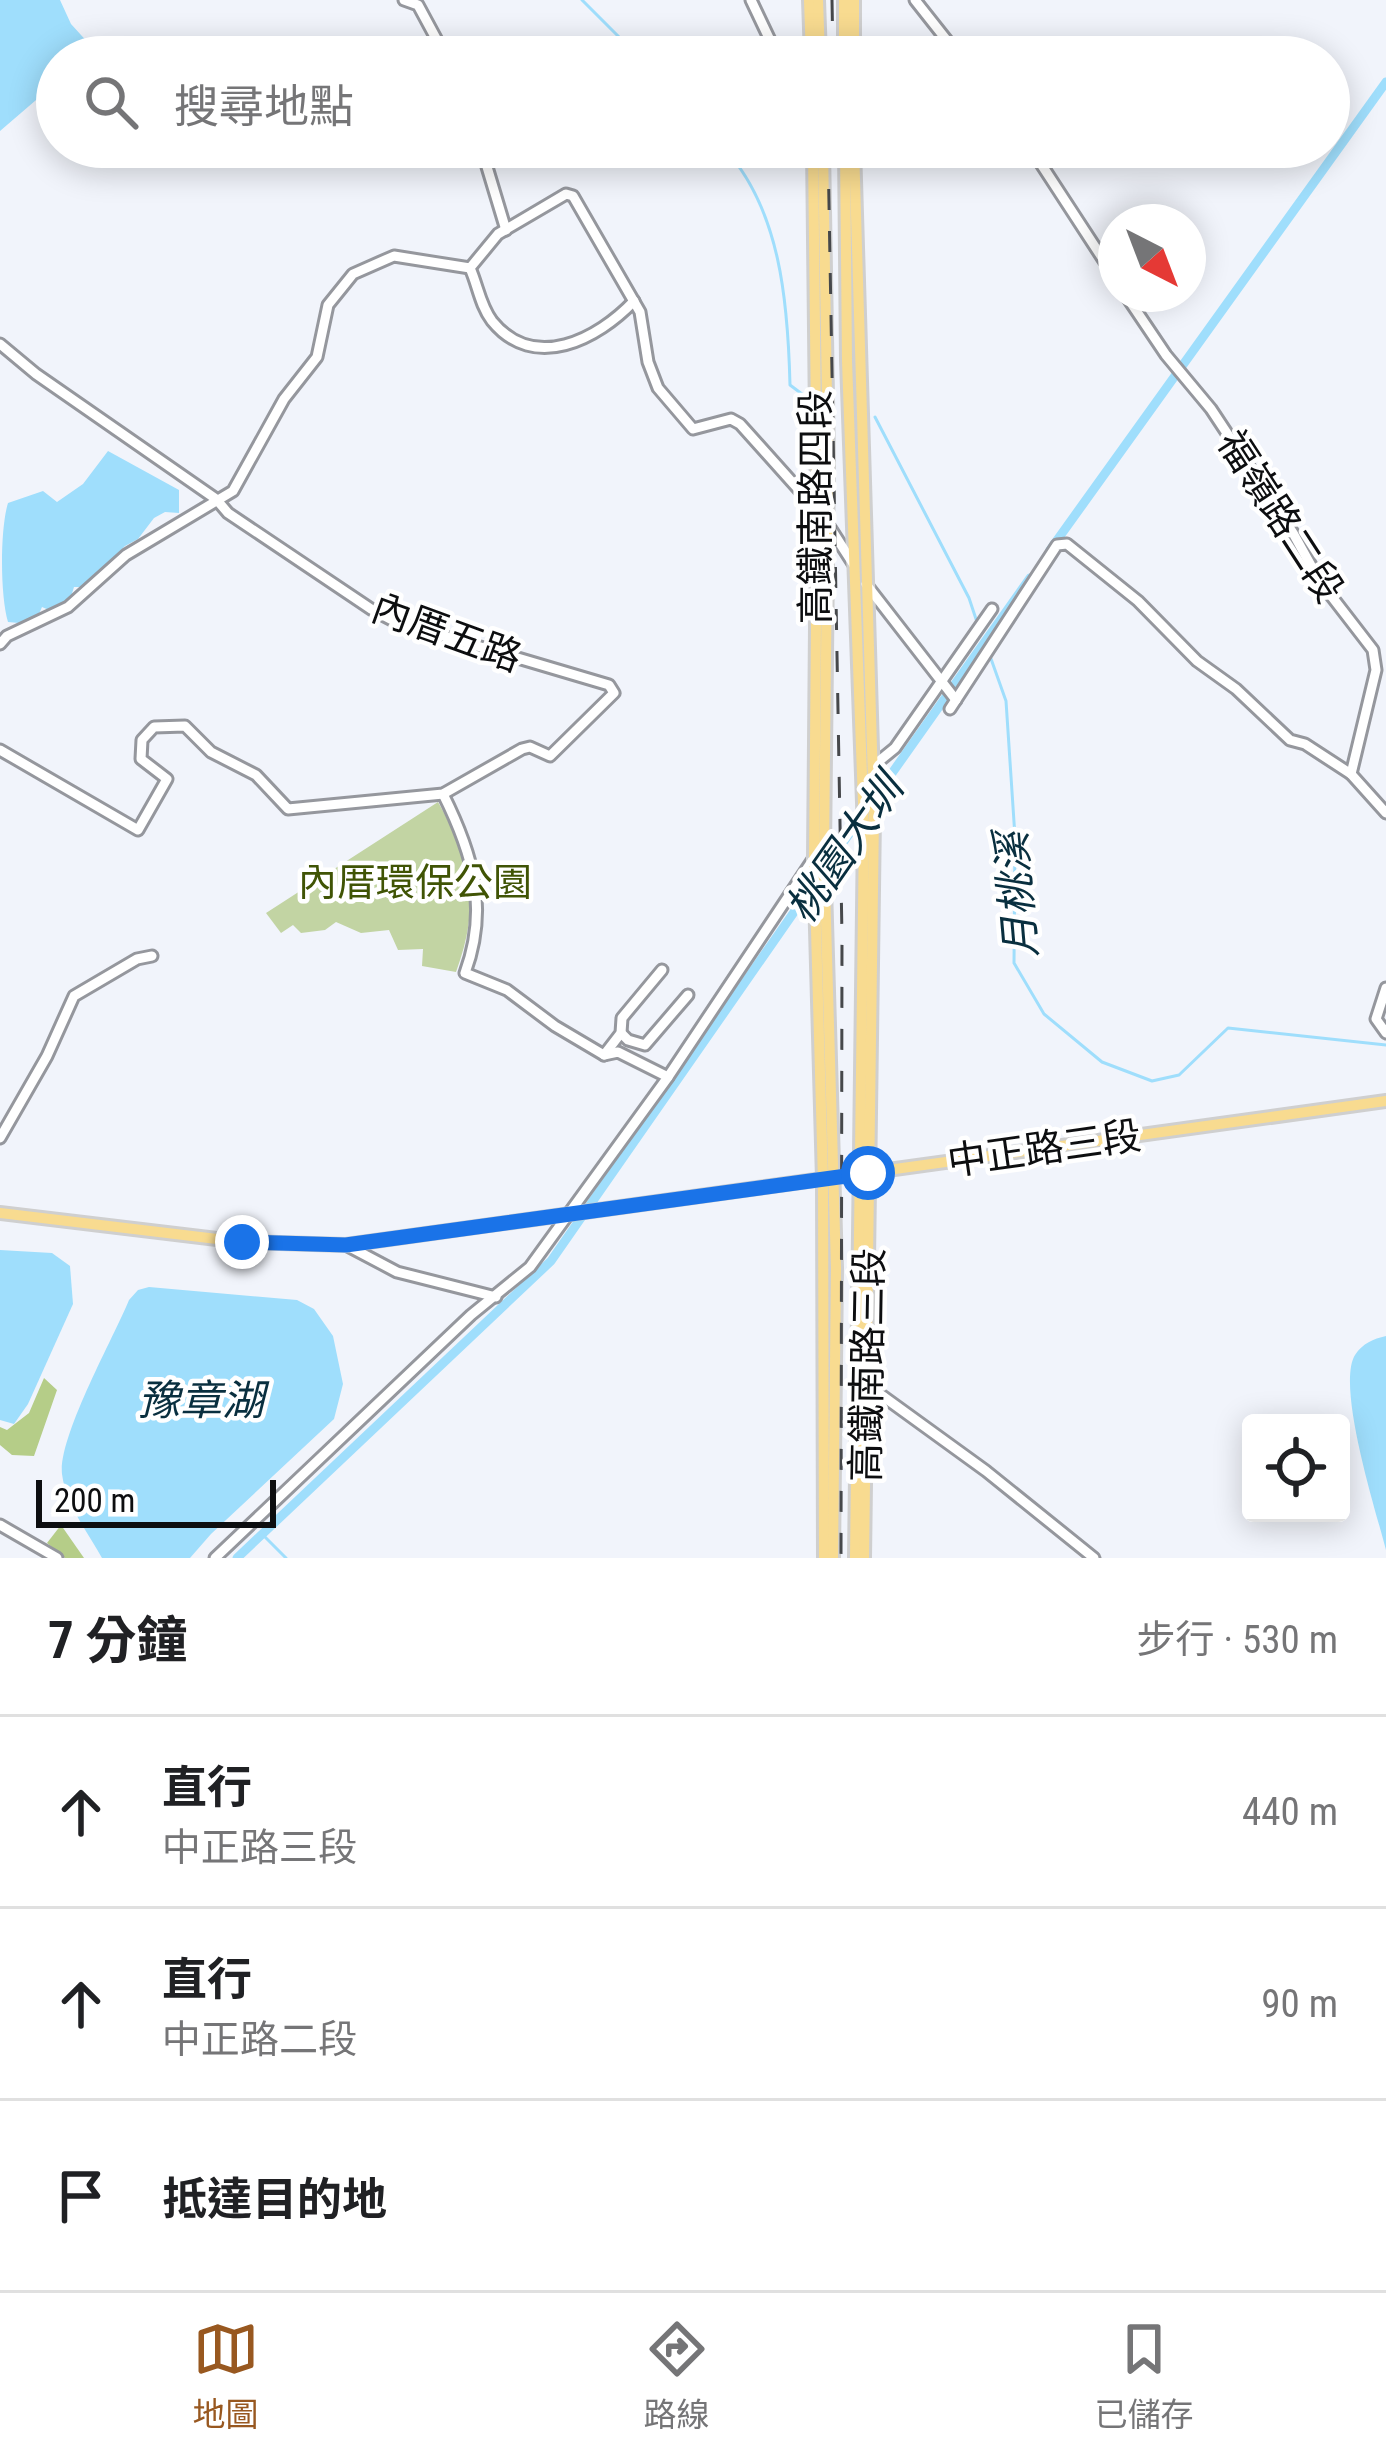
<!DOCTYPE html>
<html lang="zh-TW">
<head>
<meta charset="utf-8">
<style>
  :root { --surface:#fff; --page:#f2f2f2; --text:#202124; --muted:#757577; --line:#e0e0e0; --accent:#985820 }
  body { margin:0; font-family:"Roboto Condensed","Noto Sans TC",sans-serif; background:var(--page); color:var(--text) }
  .controls { position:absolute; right:36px; bottom:36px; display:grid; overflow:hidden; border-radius:12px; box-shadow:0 6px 30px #0003 }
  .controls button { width:108px; height:108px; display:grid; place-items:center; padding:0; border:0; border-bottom:3px solid var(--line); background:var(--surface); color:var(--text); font:60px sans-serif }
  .compass { position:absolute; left:1098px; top:204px; width:108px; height:108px; border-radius:50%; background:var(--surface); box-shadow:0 6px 30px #0003; rotate:138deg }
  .scale { position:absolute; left:36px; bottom:30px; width:240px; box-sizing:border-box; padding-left:12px; border:6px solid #0d0e10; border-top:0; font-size:33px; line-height:42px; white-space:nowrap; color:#0d0e10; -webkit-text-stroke:9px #fff; paint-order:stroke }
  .stop { position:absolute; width:36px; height:36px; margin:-27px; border:9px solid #1a73e8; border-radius:50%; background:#fff }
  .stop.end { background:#1a73e8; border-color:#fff; box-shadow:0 3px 12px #0008 }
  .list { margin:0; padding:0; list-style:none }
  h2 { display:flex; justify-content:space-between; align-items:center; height:156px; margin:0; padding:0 48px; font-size:51px }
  h2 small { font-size:39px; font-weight:400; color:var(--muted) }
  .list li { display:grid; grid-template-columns:78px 1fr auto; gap:36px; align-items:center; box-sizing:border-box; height:192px; padding:0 48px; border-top:3px solid var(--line) }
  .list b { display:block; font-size:45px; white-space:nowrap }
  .list p { margin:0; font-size:39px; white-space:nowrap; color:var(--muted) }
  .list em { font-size:39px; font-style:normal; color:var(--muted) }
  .icon { flex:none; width:66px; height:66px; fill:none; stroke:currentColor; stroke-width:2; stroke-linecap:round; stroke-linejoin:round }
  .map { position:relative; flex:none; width:1386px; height:1558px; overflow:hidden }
  .search { position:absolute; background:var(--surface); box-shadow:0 6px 30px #0003; left:36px; right:36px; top:36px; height:132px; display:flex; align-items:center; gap:30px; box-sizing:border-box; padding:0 42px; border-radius:66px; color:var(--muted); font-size:45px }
  .sheet { height:732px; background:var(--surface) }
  nav { display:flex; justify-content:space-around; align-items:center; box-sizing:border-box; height:168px; border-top:3px solid var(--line); background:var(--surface); font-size:33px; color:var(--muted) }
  nav a { display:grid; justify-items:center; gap:6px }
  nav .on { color:var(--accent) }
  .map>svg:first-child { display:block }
</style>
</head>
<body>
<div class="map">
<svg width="1386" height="1558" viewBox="0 0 1386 1558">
  <rect width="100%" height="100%" fill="#f1f4fb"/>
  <!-- green -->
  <path fill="#c2d4a3" d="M438 802C472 862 481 905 456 972L422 966 423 949 398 950 389 930 361 933 336 922 325 930 301 933 293 925 281 933 266 913Z"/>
  <!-- forest -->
  <g fill="#b5cd88">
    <polygon points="44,1378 57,1390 34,1456 12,1455 0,1445 0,1427 7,1430 29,1413"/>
    <polygon points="61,1525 84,1558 65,1558 47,1543"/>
  </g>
  <!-- water -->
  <g fill="#9fdefc">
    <polygon points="0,0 60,0 71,24 91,46 82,57 57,57 57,82 0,131"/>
    <path d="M108 451 179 490V513L165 512 154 518 138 539 125 546 83 587H74L70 600 56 613 42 607 38 616 19 623 8 622C0 596 0 529 8 503L43 491 57 502 83 484Z"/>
    <polygon points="0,1250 52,1253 70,1266 73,1304 28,1404 14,1424 0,1420"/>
    <path d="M149 1287 297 1300 314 1309 333 1336 343 1384 334 1419 211 1534 190 1558H102C87 1531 66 1505 62 1474 58 1437 113 1339 129 1300L138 1290Z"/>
    <path d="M1386 1336V1550C1376 1511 1336 1386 1355 1355 1363 1343 1373 1339 1386 1336Z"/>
  </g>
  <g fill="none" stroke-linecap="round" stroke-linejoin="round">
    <!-- stream -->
    <g stroke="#9fdefc" stroke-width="3">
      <polyline points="582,0 639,57"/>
      <path d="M723 147C781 209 788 304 790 385L806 397"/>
      <polyline points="875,417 969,598 978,625"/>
      <polyline points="990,656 1006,701 1015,837 1014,963 1044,1014 1102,1062 1152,1081 1179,1075 1228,1028 1386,1045"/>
      <polyline points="262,1534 286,1558"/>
    </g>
    <!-- canal -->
    <g stroke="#9fdefc" stroke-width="9">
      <polyline points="1050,550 1386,82"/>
      <polyline points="873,800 1030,578"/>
      <polyline points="825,868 864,813"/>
      <polyline points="237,1558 551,1261 815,882"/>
    </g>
    <defs>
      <g id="minor">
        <polyline points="404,0 418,5 446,57"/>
        <polyline points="751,0 778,57"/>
        <polyline points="915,0 960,57"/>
        <polyline points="481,147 506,230"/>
        <polyline points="1030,147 1116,279"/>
        <path d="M470 268C478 286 480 305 492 321 534 373 598 339 634 301"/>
        <polyline points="1125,294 1166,355 1211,409 1293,533 1319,580 1373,650 1376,670 1351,774 1386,813"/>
        <polyline points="0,344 36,374 216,499 228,513 371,609 396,622 609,685 614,693 550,756 530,747 522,749 443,794 288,809 256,775 211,752 185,726 154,727 142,740 141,759 167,779 138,830 0,750"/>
        <polyline points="827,523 854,565"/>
        <polyline points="866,584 956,700"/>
        <polyline points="0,644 7,636 68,607 126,555 233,491 284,399 317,357 328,305 353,274 394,256 470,268 498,234 566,194 573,196 640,312 648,362 658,388 693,429 731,419 740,424 817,510"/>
        <polyline points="950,709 1057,545 1067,544 1138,601 1197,661 1236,689 1290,740 1305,744 1351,774"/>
        <polyline points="873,766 895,748 992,609"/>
        <path d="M443 794C473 854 489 908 465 973L507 990 555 1026 604 1055 618 1052 668 1077"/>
        <polyline points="1386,988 1376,1019 1386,1033"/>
        <polyline points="621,1033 628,1040 645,1045 688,995"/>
        <polyline points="604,1055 621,1033 622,1018 662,970"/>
        <polyline points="0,1138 47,1056 74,996 137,959 152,956"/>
        <polyline points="346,1245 397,1272 496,1297"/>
        <polyline points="866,1384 986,1471 1094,1558"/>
        <polyline points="0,1525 57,1558"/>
        <polyline points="215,1558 471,1315 530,1267 668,1077 814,858"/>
      </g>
      <g id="major">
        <polyline points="809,0 811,57"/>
        <polyline points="818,0 820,57"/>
        <polyline points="844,0 844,57"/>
        <polyline points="854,0 854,57"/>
        <polyline points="813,147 817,511 814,858 823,1179 824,1558"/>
        <polyline points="823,147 828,461 824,852 836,1268 833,1558"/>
        <polyline points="845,147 847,361 864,830 855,1558"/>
        <polyline points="854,147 874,815 864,1558"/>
        <polyline points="0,1213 242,1242 346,1245 1386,1101"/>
      </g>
    </defs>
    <!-- minor casing -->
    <use href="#minor" stroke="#95979d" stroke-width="15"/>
    <!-- major casing -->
    <use href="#major" stroke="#cfcfcf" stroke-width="16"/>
    <!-- minor -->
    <use href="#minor" stroke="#fff" stroke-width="9"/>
    <!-- major -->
    <use href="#major" stroke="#f8db90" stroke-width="10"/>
    <!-- rail -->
    <g stroke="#46484b" stroke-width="3" stroke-dasharray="21 21" stroke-linecap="butt">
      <polyline points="832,0 833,57"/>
      <polyline points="828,147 842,936 841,1558"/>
    </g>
  </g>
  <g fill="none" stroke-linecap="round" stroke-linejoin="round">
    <!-- route -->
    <polyline stroke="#1a73e8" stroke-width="15" points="242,1242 346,1245 868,1173"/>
  </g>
  <g text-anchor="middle" stroke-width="9" stroke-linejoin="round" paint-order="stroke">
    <!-- street labels -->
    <g font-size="39" fill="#0d0e10" stroke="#fff">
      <text transform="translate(815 507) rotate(-90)" y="14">高鐵南路四段</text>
      <text transform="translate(1281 516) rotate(57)" y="14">福嶺路二段</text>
      <text transform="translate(447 632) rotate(20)" y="14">內厝五路</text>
      <text transform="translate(1044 1148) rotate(-8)" y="14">中正路三段</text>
      <text transform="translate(867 1365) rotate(-89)" y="14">高鐵南路三段</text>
    </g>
    <!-- park labels -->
    <g font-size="39" fill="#405405" stroke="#fff">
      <text x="415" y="896">內厝環保公園</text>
    </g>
    <!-- water labels -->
    <g font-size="42" font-style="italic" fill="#092f3f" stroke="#fff">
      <text transform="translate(844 848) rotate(-55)" y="15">桃園大圳</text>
      <text transform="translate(1016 895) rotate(-95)" y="15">月桃溪</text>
      <text x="201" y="1415">豫章湖</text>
    </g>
  </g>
</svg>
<div class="controls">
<button><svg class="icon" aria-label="locate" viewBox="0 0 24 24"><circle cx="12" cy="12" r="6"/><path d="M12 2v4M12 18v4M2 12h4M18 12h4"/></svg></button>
</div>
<svg class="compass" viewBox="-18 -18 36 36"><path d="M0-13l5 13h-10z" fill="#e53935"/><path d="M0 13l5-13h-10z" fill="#757577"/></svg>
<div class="scale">200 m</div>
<div class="stop" style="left:868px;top:1173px"></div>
<div class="stop end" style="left:242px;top:1242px"></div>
<div class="search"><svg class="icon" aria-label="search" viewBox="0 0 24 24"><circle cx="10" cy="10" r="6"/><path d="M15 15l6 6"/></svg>搜尋地點</div>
</div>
<section class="sheet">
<h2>7 分鐘<small>步行 · 530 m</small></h2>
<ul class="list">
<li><svg class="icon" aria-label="ahead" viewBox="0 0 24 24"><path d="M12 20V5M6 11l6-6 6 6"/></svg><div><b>直行</b><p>中正路三段</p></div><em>440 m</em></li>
<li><svg class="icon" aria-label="ahead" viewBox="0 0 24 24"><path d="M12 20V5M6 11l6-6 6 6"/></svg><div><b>直行</b><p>中正路二段</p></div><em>90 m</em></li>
<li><svg class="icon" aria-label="arrive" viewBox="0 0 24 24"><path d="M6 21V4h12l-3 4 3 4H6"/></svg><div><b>抵達目的地</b></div></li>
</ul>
</section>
<nav>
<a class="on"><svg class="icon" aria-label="map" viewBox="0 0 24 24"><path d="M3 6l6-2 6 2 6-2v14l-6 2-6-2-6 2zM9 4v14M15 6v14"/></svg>地圖</a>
<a><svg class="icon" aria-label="directions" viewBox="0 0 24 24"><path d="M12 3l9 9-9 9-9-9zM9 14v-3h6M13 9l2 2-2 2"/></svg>路線</a>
<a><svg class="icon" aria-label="saved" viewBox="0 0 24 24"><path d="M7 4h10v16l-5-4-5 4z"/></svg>已儲存</a>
</nav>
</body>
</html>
